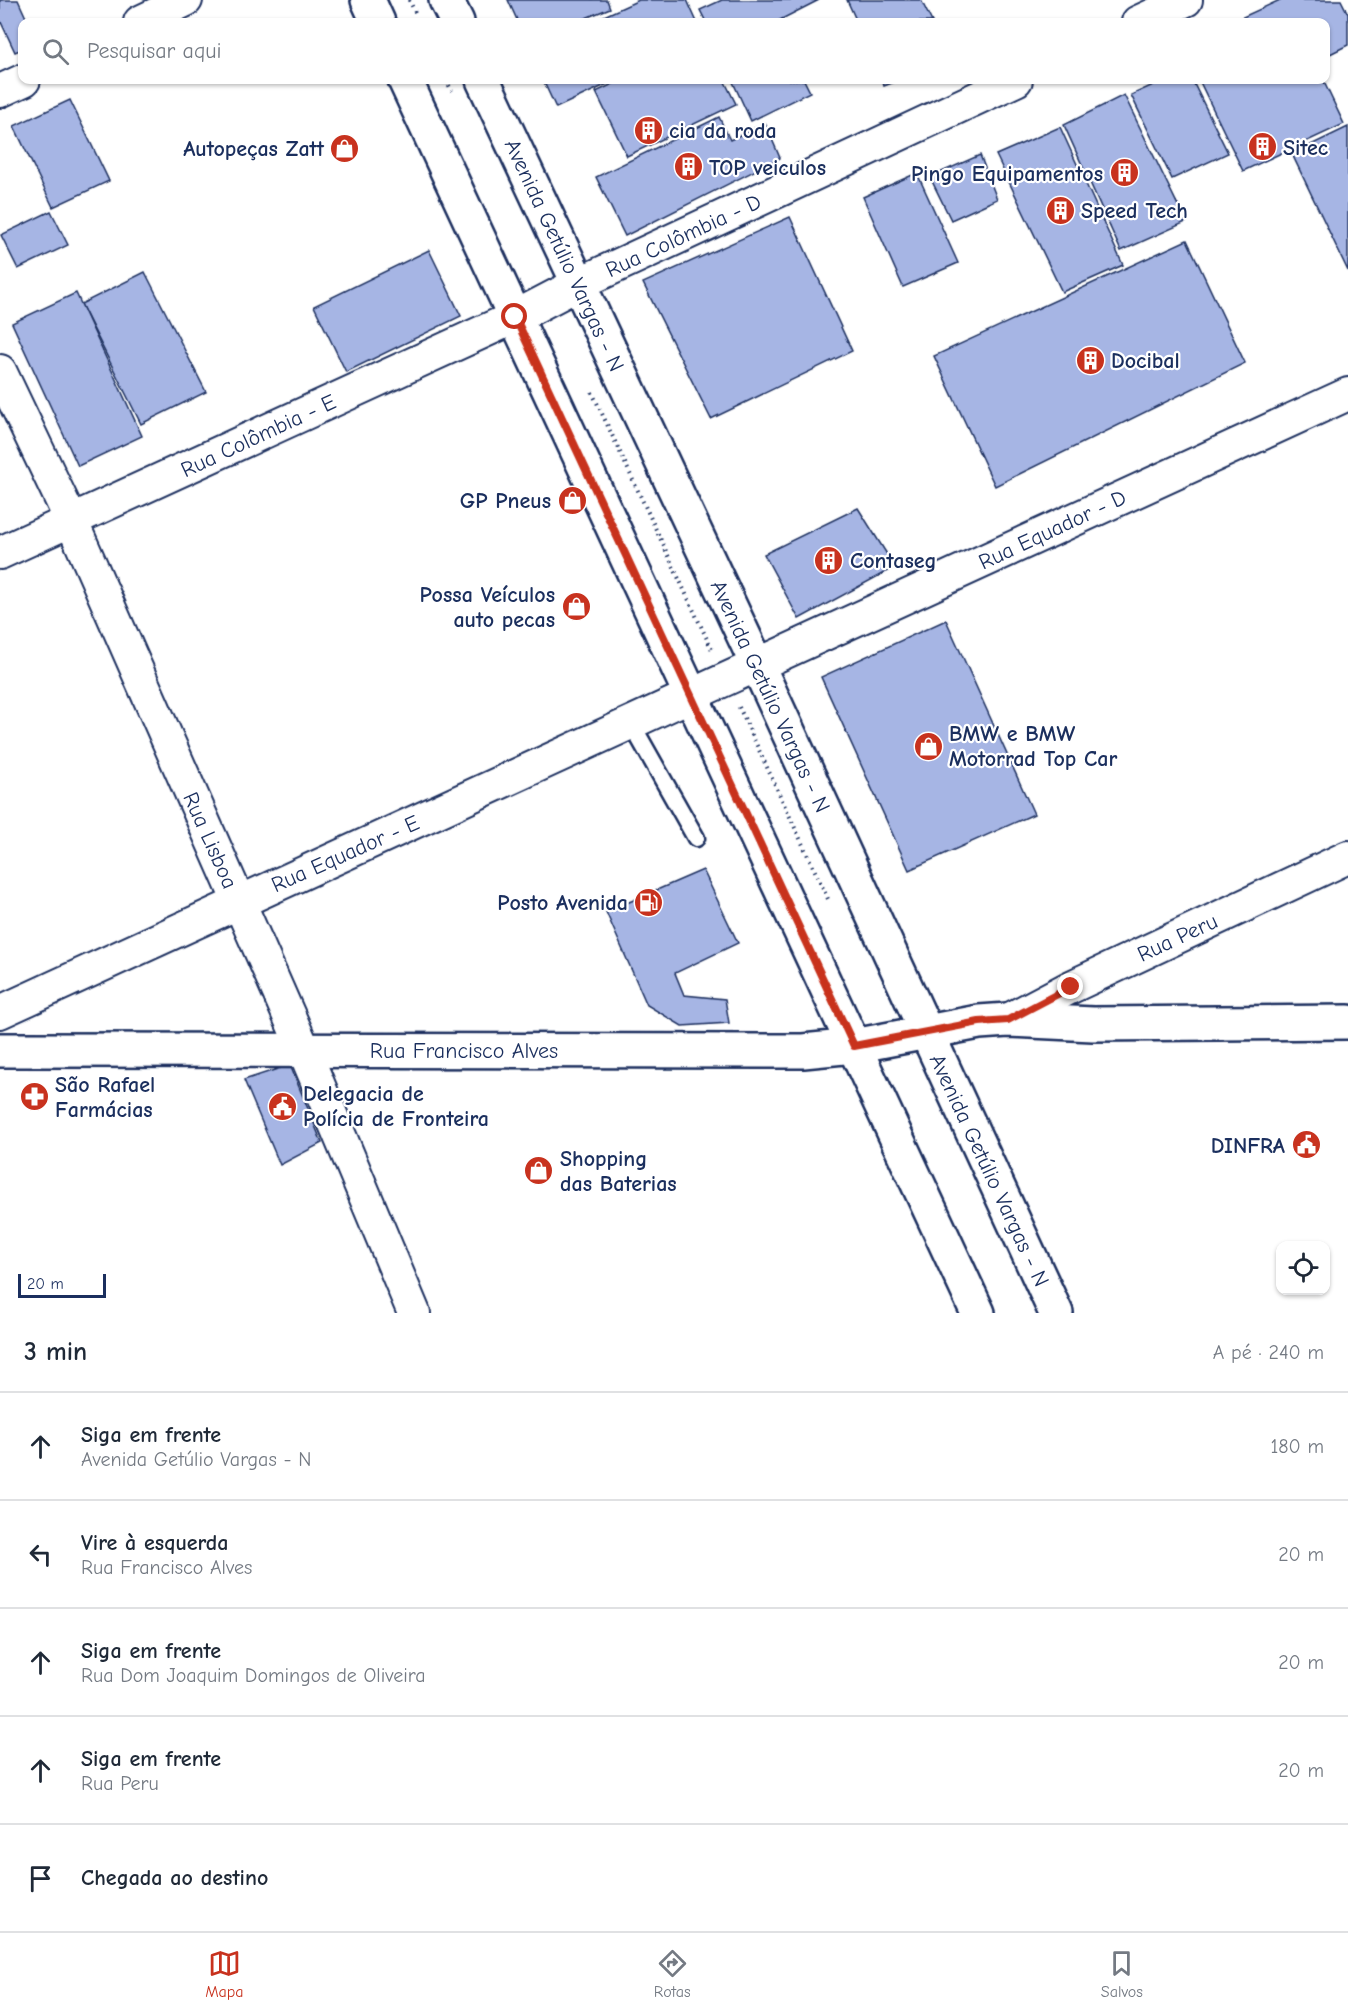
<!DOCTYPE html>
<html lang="pt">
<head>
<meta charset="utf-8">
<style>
  :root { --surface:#fff; --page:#f6f6f7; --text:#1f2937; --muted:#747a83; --line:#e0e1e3; --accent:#c8321e }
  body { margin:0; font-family:"Comic Neue",sans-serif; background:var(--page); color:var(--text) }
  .controls { position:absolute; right:18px; bottom:18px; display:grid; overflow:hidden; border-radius:12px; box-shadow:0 2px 4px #0004 }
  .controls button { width:54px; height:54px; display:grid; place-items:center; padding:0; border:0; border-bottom:2px solid var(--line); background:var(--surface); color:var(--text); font:30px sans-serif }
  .scale { position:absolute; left:18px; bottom:15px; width:88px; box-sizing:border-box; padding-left:6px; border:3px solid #1b2f5e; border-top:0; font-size:16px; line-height:21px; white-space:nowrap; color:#1b2f5e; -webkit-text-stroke:4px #fff; paint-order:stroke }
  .stop { position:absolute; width:18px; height:18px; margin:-14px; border:4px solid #c8321e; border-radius:50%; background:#fff }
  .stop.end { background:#c8321e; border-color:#fff; box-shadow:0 2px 6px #0008 }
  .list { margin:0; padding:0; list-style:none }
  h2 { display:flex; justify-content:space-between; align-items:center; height:78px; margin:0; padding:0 24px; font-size:26px }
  h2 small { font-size:20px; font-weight:400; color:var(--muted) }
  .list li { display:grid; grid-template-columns:39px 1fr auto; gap:18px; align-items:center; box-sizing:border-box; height:108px; padding:0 24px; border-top:2px solid var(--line) }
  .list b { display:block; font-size:22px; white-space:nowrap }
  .list p { margin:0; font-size:20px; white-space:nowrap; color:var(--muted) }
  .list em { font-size:20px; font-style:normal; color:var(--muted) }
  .icon { flex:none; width:33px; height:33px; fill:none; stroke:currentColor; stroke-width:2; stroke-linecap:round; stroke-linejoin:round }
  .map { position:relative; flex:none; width:1348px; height:1313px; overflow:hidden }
  .search { position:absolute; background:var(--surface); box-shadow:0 2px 4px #0004; left:18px; right:18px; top:18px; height:66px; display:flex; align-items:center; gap:15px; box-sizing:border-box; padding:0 21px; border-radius:12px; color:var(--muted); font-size:22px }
  .sheet { height:618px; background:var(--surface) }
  nav { display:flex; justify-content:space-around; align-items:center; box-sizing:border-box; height:84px; border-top:2px solid var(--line); background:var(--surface); font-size:16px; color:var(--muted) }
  nav a { display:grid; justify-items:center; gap:3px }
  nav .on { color:var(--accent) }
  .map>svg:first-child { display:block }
</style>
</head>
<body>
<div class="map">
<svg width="1348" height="1313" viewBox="0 0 1348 1313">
  <rect width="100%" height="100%" fill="#fff"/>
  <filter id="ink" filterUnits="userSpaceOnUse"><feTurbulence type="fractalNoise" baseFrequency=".0167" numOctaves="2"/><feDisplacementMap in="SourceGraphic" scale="12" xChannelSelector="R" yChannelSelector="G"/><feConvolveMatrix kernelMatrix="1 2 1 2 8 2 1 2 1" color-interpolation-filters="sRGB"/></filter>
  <g filter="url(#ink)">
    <!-- building -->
    <g fill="#a6b5e4" stroke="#1b2f5e" stroke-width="1.5">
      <polygon points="0,0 18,0 28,22 22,22 22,49 15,52 0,20"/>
      <polygon points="508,0 607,0 610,8 576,22 518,22"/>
      <polygon points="639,0 687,0 697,22 591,22"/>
      <polygon points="722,0 819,0 776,22 706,22 700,10"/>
      <polygon points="847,0 921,0 932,22 857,22"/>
      <polygon points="1280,0 1341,0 1348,14 1348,45 1326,56 1326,22 1232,22"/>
      <polygon points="543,80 616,80 556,108"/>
      <polygon points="621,80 724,80 736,104 627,156 596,92"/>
      <polygon points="732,80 804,80 810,92 751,121"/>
      <polygon points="882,80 900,80 884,86"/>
      <polygon points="1164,80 1192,80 1228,153 1172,179 1131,95"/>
      <polygon points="1199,80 1323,80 1344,124 1243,171"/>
      <polygon points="1124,95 1186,222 1121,251 1064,125"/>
      <polygon points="70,100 109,181 53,207 14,126"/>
      <polygon points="719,117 730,140 765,123 780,158 625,236 596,177"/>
      <polygon points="1060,127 1123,265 1062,292 996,155"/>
      <polygon points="1348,127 1348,271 1292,154"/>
      <polygon points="980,155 997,199 951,220 930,177"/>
      <polygon points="917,173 958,263 903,287 863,197"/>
      <polygon points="51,211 68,245 18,269 1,235"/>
      <polygon points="790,217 852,351 711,419 643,283"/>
      <polygon points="1187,240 1245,363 995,486 934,356"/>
      <polygon points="429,250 461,316 346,372 314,306"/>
      <polygon points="145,272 206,392 141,424 81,304"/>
      <polygon points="76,293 142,436 78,466 12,323"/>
      <polygon points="858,508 895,567 799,619 764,554"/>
      <polygon points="946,620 1034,814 909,870 821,677"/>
      <polygon points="703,870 738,943 675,973 684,995 725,999 729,1023 682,1026 647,1005 606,912"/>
      <polygon points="290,1065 322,1143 280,1165 244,1080"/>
    </g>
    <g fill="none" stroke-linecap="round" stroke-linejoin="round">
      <defs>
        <polyline id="service" points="631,723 696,838"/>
        <g id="minor">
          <polyline points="140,22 186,0"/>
          <polyline points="1138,22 1186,0"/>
          <polyline points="0,91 24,80"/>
          <polyline points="0,371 71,520 304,1050 414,1313"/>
          <polyline points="0,553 515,317 578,284 1016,80"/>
          <polyline points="0,1012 1348,394"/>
          <polyline points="1008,1020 1071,987 1348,857"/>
        </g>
        <g id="tertiary">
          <polyline points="368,0 378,22"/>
          <polyline points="446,0 457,22"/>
          <polyline points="405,80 978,1313"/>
          <polyline points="483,80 757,664 1056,1313"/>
          <polyline points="0,1050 803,1051 854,1046 979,1022 1008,1020 1093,1024 1348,1022"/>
        </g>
      </defs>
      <!-- service casing -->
      <use href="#service" stroke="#1b2f5e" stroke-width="21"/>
      <!-- minor casing -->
      <use href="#minor" stroke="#1b2f5e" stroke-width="36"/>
      <!-- tertiary casing -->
      <use href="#tertiary" stroke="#1b2f5e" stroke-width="38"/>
      <!-- path -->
      <g stroke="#1b2f5e" stroke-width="4" stroke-dasharray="1.5 4.5" stroke-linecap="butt">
        <polyline points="409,0 416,14"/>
        <polyline points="446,80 452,91"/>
        <polyline points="592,392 713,652"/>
        <polyline points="739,707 828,899"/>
      </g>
      <!-- service -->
      <use href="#service" stroke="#fff" stroke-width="16"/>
      <!-- minor -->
      <use href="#minor" stroke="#fff" stroke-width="32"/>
      <!-- tertiary -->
      <use href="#tertiary" stroke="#fff" stroke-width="33"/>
    </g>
  </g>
  <g fill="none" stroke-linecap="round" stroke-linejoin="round" filter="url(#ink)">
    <!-- route -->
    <polyline stroke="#c8321e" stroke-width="8" points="515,317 854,1046 979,1022 1008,1020 1071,987"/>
  </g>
  <!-- icons -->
  <defs>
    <symbol id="building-disc" viewBox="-11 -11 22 22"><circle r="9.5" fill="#c8321e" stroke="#fff"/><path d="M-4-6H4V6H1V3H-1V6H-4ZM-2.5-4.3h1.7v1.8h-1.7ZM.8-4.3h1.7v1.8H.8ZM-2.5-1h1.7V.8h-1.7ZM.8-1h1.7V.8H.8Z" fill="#fff"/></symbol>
    <symbol id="shop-disc" viewBox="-11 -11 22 22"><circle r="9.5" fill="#c8321e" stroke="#fff"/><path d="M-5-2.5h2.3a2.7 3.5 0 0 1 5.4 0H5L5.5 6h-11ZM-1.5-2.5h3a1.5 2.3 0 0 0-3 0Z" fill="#fff"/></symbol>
    <symbol id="fuel-disc" viewBox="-11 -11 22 22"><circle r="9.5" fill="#c8321e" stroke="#fff"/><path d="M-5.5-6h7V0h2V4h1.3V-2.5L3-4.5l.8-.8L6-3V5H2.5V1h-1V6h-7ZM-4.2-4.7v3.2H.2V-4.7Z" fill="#fff"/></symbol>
    <symbol id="pharmacy-disc" viewBox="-11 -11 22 22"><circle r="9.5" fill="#c8321e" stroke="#fff"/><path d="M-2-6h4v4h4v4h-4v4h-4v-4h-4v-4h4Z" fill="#fff"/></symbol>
    <symbol id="civic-disc" viewBox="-11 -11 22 22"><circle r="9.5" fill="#c8321e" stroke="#fff"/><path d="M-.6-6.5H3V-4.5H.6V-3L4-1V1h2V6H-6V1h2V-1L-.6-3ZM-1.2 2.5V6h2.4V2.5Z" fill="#fff"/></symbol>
  </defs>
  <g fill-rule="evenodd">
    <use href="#building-disc" x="632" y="114" width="33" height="33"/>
    <use href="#building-disc" x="1246" y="130" width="33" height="33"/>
    <use href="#shop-disc" x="328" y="132" width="33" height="33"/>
    <use href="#building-disc" x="672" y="150" width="33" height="33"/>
    <use href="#building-disc" x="1108" y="156" width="33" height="33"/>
    <use href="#building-disc" x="1044" y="194" width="33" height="33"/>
    <use href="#building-disc" x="1074" y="344" width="33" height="33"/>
    <use href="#shop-disc" x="556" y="484" width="33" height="33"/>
    <use href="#building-disc" x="812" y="544" width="33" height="33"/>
    <use href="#shop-disc" x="560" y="590" width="33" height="33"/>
    <use href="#shop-disc" x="912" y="730" width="33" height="33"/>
    <use href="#fuel-disc" x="632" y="886" width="33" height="33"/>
    <use href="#pharmacy-disc" x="18" y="1080" width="33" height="33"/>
    <use href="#civic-disc" x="266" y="1090" width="33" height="33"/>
    <use href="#civic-disc" x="1290" y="1128" width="33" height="33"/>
    <use href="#shop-disc" x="522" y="1154" width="33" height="33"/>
  </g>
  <g text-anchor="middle" stroke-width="4.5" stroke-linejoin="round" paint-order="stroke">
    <!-- poi labels -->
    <g font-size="22" font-weight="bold" fill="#1b2f5e" stroke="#fff" text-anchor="start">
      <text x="669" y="138">cia da roda</text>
      <text x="1283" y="155">Sitec</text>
      <text x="324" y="156" text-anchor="end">Autopeças Zatt</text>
      <text x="709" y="175">TOP veiculos</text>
      <text x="1103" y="181" text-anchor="end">Pingo Equipamentos</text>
      <text x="1081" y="218">Speed Tech</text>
      <text x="1111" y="368">Docibal</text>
      <text x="551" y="508" text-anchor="end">GP Pneus</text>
      <text x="850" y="568">Contaseg</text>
      <text x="555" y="602" text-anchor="end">Possa Veículos<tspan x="555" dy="25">auto pecas</tspan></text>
      <text x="949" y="741">BMW e BMW<tspan x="949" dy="25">Motorrad Top Car</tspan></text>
      <text x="628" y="910" text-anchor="end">Posto Avenida</text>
      <text x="55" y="1092">São Rafael<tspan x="55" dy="25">Farmácias</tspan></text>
      <text x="303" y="1101">Delegacia de<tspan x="303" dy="25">Polícia de Fronteira</tspan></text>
      <text x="1285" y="1153" text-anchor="end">DINFRA</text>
      <text x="560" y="1166">Shopping<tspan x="560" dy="25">das Baterias</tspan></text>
    </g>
    <!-- street labels -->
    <g font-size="22" fill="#1b2f5e" stroke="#fff">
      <text transform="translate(683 235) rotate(-25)" y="8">Rua Colômbia - D</text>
      <text transform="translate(565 255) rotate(65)" y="8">Avenida Getúlio Vargas - N</text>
      <text transform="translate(258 435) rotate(-25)" y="8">Rua Colômbia - E</text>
      <text transform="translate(1052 529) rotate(-25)" y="8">Rua Equador - D</text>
      <text transform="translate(771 696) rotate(65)" y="8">Avenida Getúlio Vargas - N</text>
      <text transform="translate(211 840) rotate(66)" y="8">Rua Lisboa</text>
      <text transform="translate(345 853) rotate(-24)" y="8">Rua Equador - E</text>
      <text transform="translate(1177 937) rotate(-25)" y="8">Rua Peru</text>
      <text x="464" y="1058">Rua Francisco Alves</text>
      <text transform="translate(990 1170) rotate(65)" y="8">Avenida Getúlio Vargas - N</text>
    </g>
  </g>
</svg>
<div class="controls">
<button><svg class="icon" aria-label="locate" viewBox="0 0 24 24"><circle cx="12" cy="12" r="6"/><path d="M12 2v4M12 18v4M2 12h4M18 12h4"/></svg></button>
</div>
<div class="scale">20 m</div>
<div class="stop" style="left:515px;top:317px"></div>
<div class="stop end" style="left:1071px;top:987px"></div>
<div class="search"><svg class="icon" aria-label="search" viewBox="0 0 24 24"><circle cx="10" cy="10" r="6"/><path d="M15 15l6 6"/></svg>Pesquisar aqui</div>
</div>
<section class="sheet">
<h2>3 min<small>A pé · 240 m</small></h2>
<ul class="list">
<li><svg class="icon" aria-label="ahead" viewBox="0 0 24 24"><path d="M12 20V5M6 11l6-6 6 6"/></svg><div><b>Siga em frente</b><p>Avenida Getúlio Vargas - N</p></div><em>180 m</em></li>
<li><svg class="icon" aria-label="left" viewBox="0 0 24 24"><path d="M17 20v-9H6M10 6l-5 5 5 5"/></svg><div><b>Vire à esquerda</b><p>Rua Francisco Alves</p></div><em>20 m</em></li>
<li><svg class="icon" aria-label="ahead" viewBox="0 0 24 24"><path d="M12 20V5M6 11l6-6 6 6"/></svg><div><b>Siga em frente</b><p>Rua Dom Joaquim Domingos de Oliveira</p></div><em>20 m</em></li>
<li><svg class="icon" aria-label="ahead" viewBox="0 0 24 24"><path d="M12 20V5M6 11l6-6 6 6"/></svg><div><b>Siga em frente</b><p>Rua Peru</p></div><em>20 m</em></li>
<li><svg class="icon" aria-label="arrive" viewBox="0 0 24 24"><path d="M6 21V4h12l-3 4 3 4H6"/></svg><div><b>Chegada ao destino</b></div></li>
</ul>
</section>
<nav>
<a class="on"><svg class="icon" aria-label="map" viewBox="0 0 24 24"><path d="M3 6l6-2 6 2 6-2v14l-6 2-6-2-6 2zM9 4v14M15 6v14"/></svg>Mapa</a>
<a><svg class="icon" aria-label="directions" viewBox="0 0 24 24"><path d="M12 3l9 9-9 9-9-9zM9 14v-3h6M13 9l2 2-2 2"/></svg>Rotas</a>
<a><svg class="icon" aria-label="saved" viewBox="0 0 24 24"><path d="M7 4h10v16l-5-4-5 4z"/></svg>Salvos</a>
</nav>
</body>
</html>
